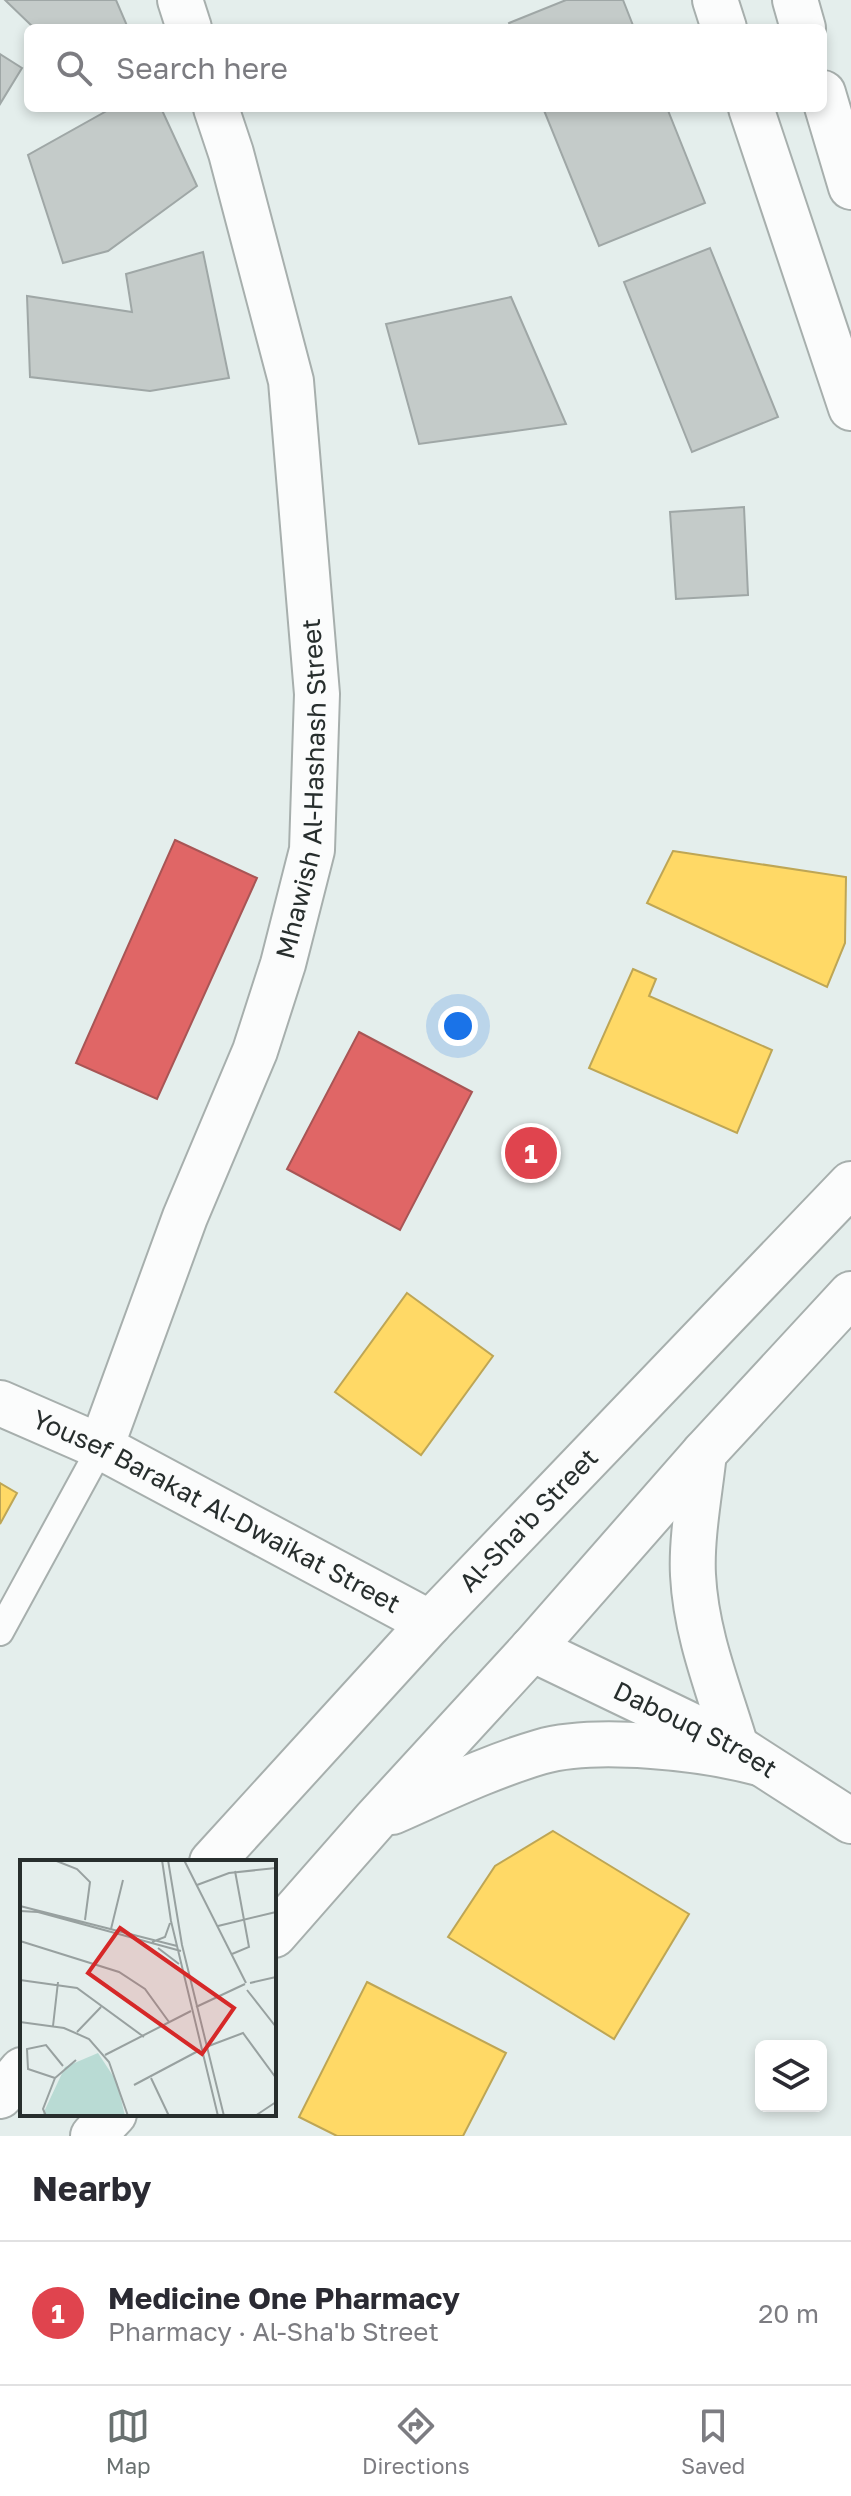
<!DOCTYPE html>
<html lang="en">
<head>
<meta charset="utf-8">
<style>
  :root { --surface:#fff; --page:#f7f7f7; --text:#2b2b33; --muted:#7c7c81; --line:#e1e1e2; --accent:#697170 }
  body { margin:0; font-family:"Golos Text",sans-serif; background:var(--page); color:var(--text) }
  .controls { position:absolute; right:24px; bottom:24px; display:grid; overflow:hidden; border-radius:12px; box-shadow:0 4px 12px #0003 }
  .controls button { width:72px; height:72px; display:grid; place-items:center; padding:0; border:0; border-bottom:2px solid var(--line); background:var(--surface); color:var(--text); font:40px sans-serif }
  .you { position:absolute; left:458px; top:1026px; width:28px; height:28px; margin:-20px; border:6px solid #fff; border-radius:50%; background:#1a73e8; box-shadow:0 0 0 12px #1a73e833 }
  .badge { display:grid; place-items:center; width:52px; height:52px; border-radius:50%; background:var(--accent); color:#fff; font-size:26px; font-weight:700 }
  .pin { position:absolute; translate:-50% -50%; border:4px solid #fff; box-shadow:0 2px 8px #0006 }
  .list { margin:0; padding:0; list-style:none }
  h2 { display:flex; justify-content:space-between; align-items:center; height:104px; margin:0; padding:0 32px; font-size:34px }
  h2 small { font-size:26px; font-weight:400; color:var(--muted) }
  .list li { display:grid; grid-template-columns:52px 1fr auto; gap:24px; align-items:center; box-sizing:border-box; height:144px; padding:0 32px; border-top:2px solid var(--line) }
  .list b { display:block; font-size:30px; white-space:nowrap }
  .list p { margin:0; font-size:26px; white-space:nowrap; color:var(--muted) }
  .list em { font-size:26px; font-style:normal; color:var(--muted) }
  .icon { flex:none; width:44px; height:44px; fill:none; stroke:currentColor; stroke-width:2; stroke-linecap:round; stroke-linejoin:round }
  .map { position:relative; flex:none; width:851px; height:2136px; overflow:hidden }
  .search { position:absolute; background:var(--surface); box-shadow:0 4px 12px #0003; left:24px; right:24px; top:24px; height:88px; display:flex; align-items:center; gap:20px; box-sizing:border-box; padding:0 28px; border-radius:12px; color:var(--muted); font-size:30px }
  .sheet { height:248px; background:var(--surface) }
  nav { display:flex; justify-content:space-around; align-items:center; box-sizing:border-box; height:112px; border-top:2px solid var(--line); background:var(--surface); font-size:22px; color:var(--muted) }
  nav a { display:grid; justify-items:center; gap:4px }
  nav .on { color:var(--accent) }
  .map>svg:first-child { display:block }
</style>
</head>
<body>
<div class="map">
<svg width="851" height="2136" viewBox="0 0 851 2136">
  <rect width="100%" height="100%" fill="#e4eeec"/>
  <!-- homes -->
  <g fill="#ffd966" stroke="#bea655" stroke-width="2">
    <polygon points="673,851 846,877 845,943 827,987 647,903"/>
    <polygon points="633,969 656,979 649,996 772,1050 737,1133 589,1068"/>
    <polygon points="407,1293 493,1356 421,1455 335,1392"/>
    <polygon points="0,1483 17,1493 0,1524"/>
    <polygon points="553,1831 689,1914 614,2039 448,1937 495,1866"/>
    <polygon points="367,1982 506,2053 463,2136 337,2136 299,2117"/>
  </g>
  <!-- shops -->
  <g fill="#e06666" stroke="#a85555" stroke-width="2">
    <polygon points="175,840 257,878 157,1099 76,1063"/>
    <polygon points="359,1032 472,1092 400,1230 287,1169"/>
  </g>
  <!-- building -->
  <g fill="#c4cbc9" stroke="#9fa7a6" stroke-width="2">
    <polygon points="5,0 116,0 128,28 34,28"/>
    <polygon points="566,0 623,0 634,28 511,28 509,23"/>
    <polygon points="0,54 22,68 0,104"/>
    <polygon points="112,108 161,108 197,186 108,251 63,263 28,155"/>
    <polygon points="543,108 667,108 705,203 599,246"/>
    <polygon points="710,248 778,417 692,452 624,282"/>
    <polygon points="203,252 229,378 150,391 30,377 27,296 132,312 126,274"/>
    <polygon points="511,297 566,424 419,444 386,324"/>
    <polygon points="744,507 748,595 676,599 670,512"/>
  </g>
  <g fill="none" stroke-linecap="round" stroke-linejoin="round">
    <defs>
      <polyline id="lane" points="0,1632 101,1447"/>
      <g id="street">
        <polyline points="180,0 189,28"/>
        <path id="s1" d="M0 1403 101 1447 430 1623"/>
        <path id="s2" d="M101 1447 185 1217 255 1051 283 964 312 850 317 694 291 381 231 153 216 108"/>
        <path id="s3" d="M532 1649 736 1747 851 1821"/>
      </g>
      <g id="secondary">
        <polyline points="715,0 724,28"/>
        <polyline points="795,0 803,28"/>
        <polyline points="823,93 851,187"/>
        <polyline points="751,108 851,408"/>
        <path d="M704 1453C700 1491 691 1538 693 1575 696 1635 719 1690 736 1747"/>
        <path d="M392 1812C440 1791 489 1767 540 1752 596 1736 702 1748 759 1763"/>
        <path id="s4" d="M212 1862 430 1623 851 1184"/>
        <polyline points="274,1935 375,1820 532,1649 704,1453 851,1294"/>
        <polyline points="0,2096 22,2070"/>
        <polyline points="93,2136 114,2114"/>
      </g>
    </defs>
    <!-- lane casing -->
    <use href="#lane" stroke="#a7afad" stroke-width="30"/>
    <!-- street casing -->
    <use href="#street" stroke="#a7afad" stroke-width="48"/>
    <!-- secondary casing -->
    <use href="#secondary" stroke="#a7afad" stroke-width="48"/>
    <!-- lane -->
    <use href="#lane" stroke="#fbfcfc" stroke-width="26"/>
    <!-- street -->
    <use href="#street" stroke="#fbfcfc" stroke-width="44"/>
    <!-- secondary -->
    <use href="#secondary" stroke="#fbfcfc" stroke-width="44"/>
  </g>
  <g text-anchor="middle" stroke-width="8" stroke-linejoin="round" paint-order="stroke">
    <!-- street labels -->
    <g font-size="26" fill="#272e2d" stroke="#f0fffb">
      <text dy="9" stroke="none"><textPath href="#s2" startOffset="694">Mhawish Al-Hashash Street</textPath></text>
      <text dy="9" stroke="none"><textPath href="#s1" startOffset="242">Yousef Barakat Al-Dwaikat Street</textPath></text>
      <text dy="9" stroke="none"><textPath href="#s4" startOffset="466">Al-Sha'b Street</textPath></text>
      <text dy="9" stroke="none"><textPath href="#s3" startOffset="182">Dabouq Street</textPath></text>
    </g>
  </g>
  <!-- overview -->
  <g transform="translate(20 1860)">
    <rect width="256" height="256" fill="#e4eeec"/>
    <path d="M78 193 97 222 105 256H22L45 207Z" fill="#b9dbd4"/>
    <path fill="none" stroke="#98a1a0" stroke-width="2" d="M34 0 57 9 70 22 65 60M142 0 151 61 198 256M148 0 162 85 204 256M164 0 226 123M177 25 209 13 256 8M0 46 157 86M0 51 18 52 161 91M198 66 256 52M91 69 103 20M0 81 99 112 125 129 149 162M132 82 145 77 150 63M138 88 159 104M212 94 229 87 215 11M0 120 57 128 124 177M230 123 256 117M227 130 256 167M176 147 225 124M0 162 44 168 69 179 89 202 108 256M33 166 38 122M57 172 81 147M186 187 223 173 256 218M85 195 171 151M35 218 8 209 7 189 26 185 43 206M131 218 149 256M114 225 180 190M26 256 23 249 35 218 56 200M235 256 256 242"/>
    <path fill="#d62828" fill-opacity="0.15" stroke="#d62828" stroke-width="4" d="M100 68 214 148 182 194 68 113Z"/>
    <rect width="256" height="256" fill="none" stroke="#272e2d" stroke-width="4"/>
  </g>
</svg>
<div class="controls">
<button><svg class="icon" aria-label="layers" viewBox="0 0 24 24"><path d="M12 4l9 5-9 5-9-5zM3 14l9 5 9-5"/></svg></button>
</div>
<div class="you"></div>
<div class="pin badge" style="left:531px;top:1153px;background:#e0444e">1</div>
<div class="search"><svg class="icon" aria-label="search" viewBox="0 0 24 24"><circle cx="10" cy="10" r="6"/><path d="M15 15l6 6"/></svg>Search here</div>
</div>
<section class="sheet">
<h2>Nearby<small></small></h2>
<ul class="list">
<li><span class="badge" style="background:#e0444e">1</span><div><b>Medicine One Pharmacy</b><p>Pharmacy · Al-Sha'b Street</p></div><em>20 m</em></li>
</ul>
</section>
<nav>
<a class="on"><svg class="icon" aria-label="map" viewBox="0 0 24 24"><path d="M3 6l6-2 6 2 6-2v14l-6 2-6-2-6 2zM9 4v14M15 6v14"/></svg>Map</a>
<a><svg class="icon" aria-label="directions" viewBox="0 0 24 24"><path d="M12 3l9 9-9 9-9-9zM9 14v-3h6M13 9l2 2-2 2"/></svg>Directions</a>
<a><svg class="icon" aria-label="saved" viewBox="0 0 24 24"><path d="M7 4h10v16l-5-4-5 4z"/></svg>Saved</a>
</nav>
</body>
</html>
